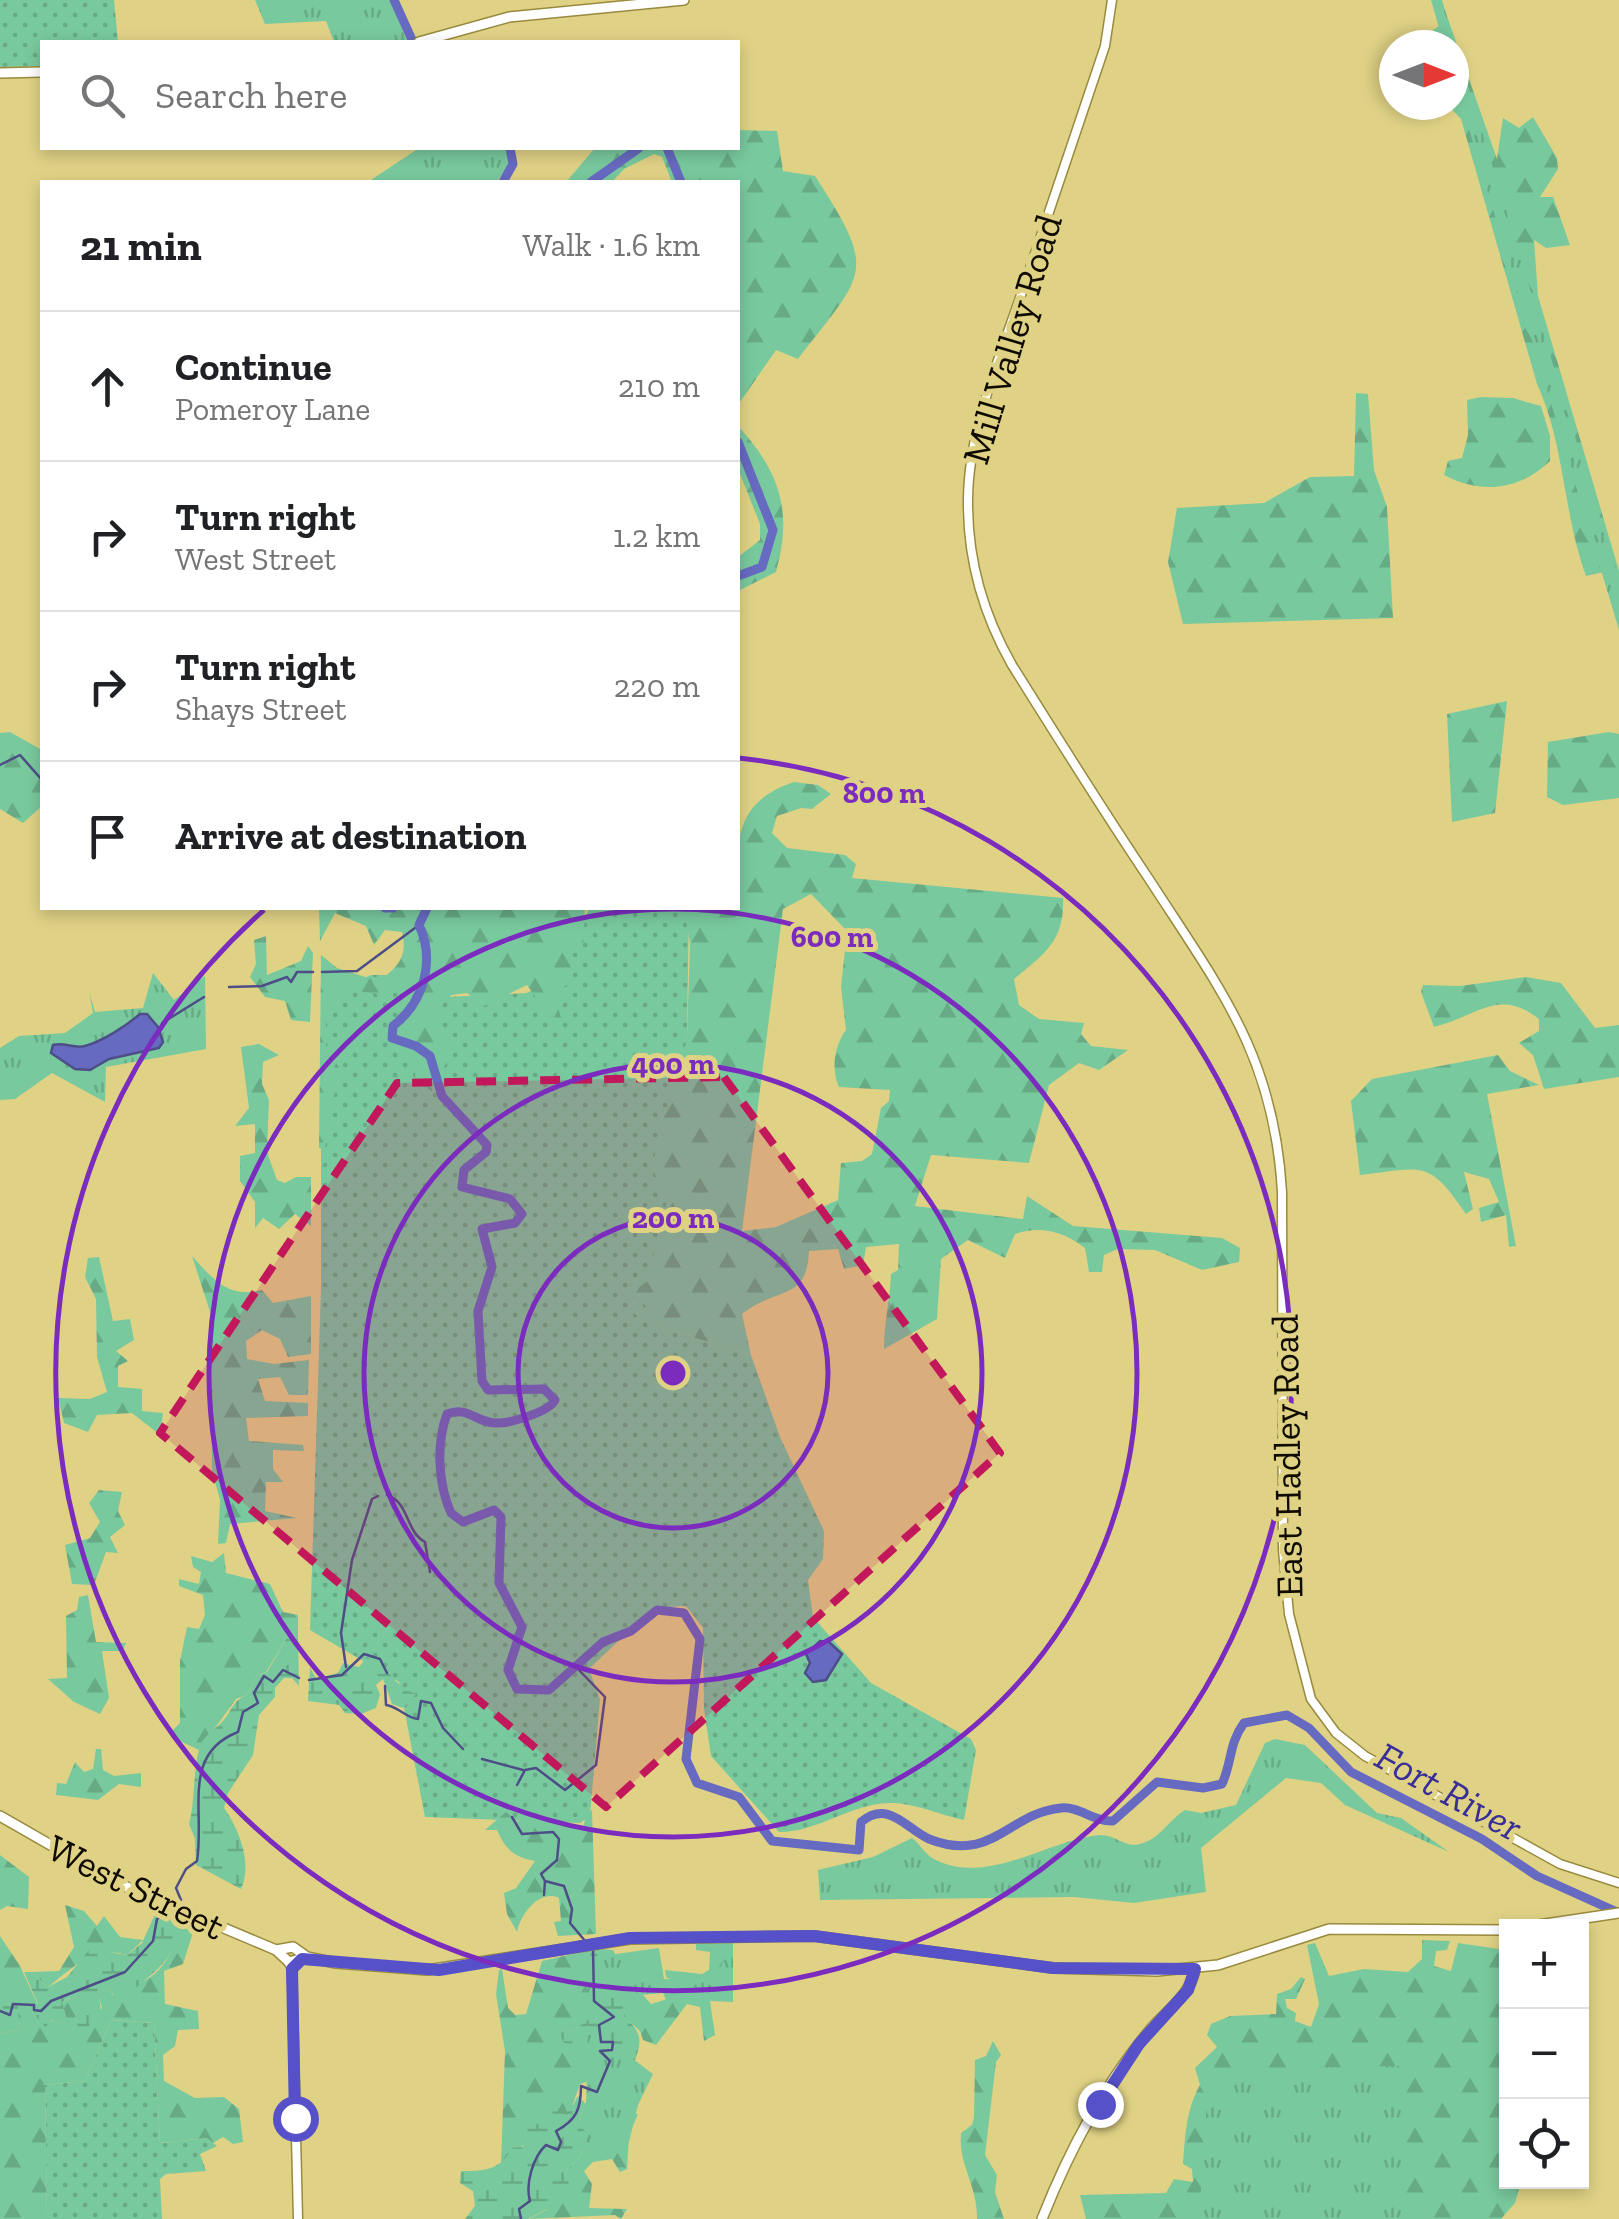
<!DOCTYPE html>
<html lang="en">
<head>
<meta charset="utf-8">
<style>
  :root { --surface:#fff; --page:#f2f2f2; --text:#202124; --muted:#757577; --line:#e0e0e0 }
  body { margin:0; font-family:"Zilla Slab",serif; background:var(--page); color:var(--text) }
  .controls { position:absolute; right:30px; bottom:30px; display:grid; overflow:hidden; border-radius:0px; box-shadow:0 5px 15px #0003 }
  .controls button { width:90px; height:90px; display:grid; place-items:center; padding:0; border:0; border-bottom:2px solid var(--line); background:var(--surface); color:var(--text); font:50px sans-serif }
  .compass { position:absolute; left:1379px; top:30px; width:90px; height:90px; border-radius:50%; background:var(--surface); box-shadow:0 5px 15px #0003; rotate:90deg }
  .stop { position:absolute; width:30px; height:30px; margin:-22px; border:8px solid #5651c9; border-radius:50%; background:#fff }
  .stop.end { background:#5651c9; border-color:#fff; box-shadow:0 2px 10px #0008 }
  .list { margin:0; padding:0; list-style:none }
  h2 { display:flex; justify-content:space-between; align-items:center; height:130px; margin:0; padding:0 40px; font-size:42px }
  h2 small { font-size:32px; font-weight:400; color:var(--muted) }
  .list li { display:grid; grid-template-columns:65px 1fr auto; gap:30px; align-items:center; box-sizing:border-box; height:150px; padding:0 40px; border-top:2px solid var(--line) }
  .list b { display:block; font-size:38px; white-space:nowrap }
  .list p { margin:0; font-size:32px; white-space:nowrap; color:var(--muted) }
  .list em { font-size:32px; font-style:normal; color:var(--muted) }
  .icon { flex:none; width:55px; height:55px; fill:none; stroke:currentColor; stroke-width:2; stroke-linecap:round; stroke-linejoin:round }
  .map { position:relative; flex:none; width:1619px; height:2219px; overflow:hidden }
  .search { position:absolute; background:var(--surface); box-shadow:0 5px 15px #0003; left:40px; top:40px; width:700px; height:110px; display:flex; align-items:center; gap:25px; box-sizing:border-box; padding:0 35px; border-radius:0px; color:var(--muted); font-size:38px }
  .panel { position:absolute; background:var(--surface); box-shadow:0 5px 15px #0003; left:40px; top:180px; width:700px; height:730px; border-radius:0px }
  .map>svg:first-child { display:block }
</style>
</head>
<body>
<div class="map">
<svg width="1619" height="2219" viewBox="0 0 1619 2219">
  <defs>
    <pattern id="grass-dots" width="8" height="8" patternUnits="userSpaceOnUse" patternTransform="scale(2.5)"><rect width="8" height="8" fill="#79c99e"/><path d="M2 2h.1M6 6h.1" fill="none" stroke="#67ab86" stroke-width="1.8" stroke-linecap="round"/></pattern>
    <pattern id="forest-firs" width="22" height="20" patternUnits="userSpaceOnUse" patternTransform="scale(2.5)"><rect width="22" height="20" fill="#79c99e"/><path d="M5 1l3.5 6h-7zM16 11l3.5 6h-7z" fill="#67ab86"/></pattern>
    <pattern id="wetland-marsh" width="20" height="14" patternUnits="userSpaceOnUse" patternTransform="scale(2.5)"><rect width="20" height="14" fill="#79c99e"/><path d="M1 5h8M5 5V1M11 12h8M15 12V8" fill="none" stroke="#67ab86"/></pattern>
    <pattern id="park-tufts" width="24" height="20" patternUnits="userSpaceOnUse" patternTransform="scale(2.5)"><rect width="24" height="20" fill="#79c99e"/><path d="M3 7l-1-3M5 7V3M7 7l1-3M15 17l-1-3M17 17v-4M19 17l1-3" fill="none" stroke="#67ab86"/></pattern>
  </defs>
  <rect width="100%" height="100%" fill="#e0d285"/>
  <!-- grass -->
  <g fill="url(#grass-dots)">
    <polygon points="0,0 114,0 118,42 42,42 42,66 0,67"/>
    <path d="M590 908H689L687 1035 658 1326 751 1355 780 1437 824 1531 823 1559 808 1580 813 1617 871 1683 971 1739 976 1750 964 1820C941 1815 916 1804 894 1803 854 1801 820 1832 779 1832L711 1756 704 1709 703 1628 686 1606 653 1608 589 1669 600 1699 590 1816 580 1823 425 1817 399 1682 310 1630 321 1288V1011L345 986 371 975H394L446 997 526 993 542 986Z"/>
    <polygon points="111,2020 154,2023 160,2143 207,2138 217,2146 200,2154 206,2171 166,2174 160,2179 162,2219 47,2219 45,2085 85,2081"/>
  </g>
  <!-- forest -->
  <g fill="url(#forest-firs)" fill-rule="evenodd">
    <path d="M1448 19 1497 159 1503 118 1519 128 1533 117 1557 158 1558 169 1540 197H1553L1570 245 1546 248 1534 240 1538 296 1619 571V626L1604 572 1586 576C1563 513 1565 445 1537 384L1461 119 1448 105H1454V45H1426L1423 38Z"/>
    <path d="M738 130 777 131 783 171 815 176C878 273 866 271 798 359L776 350 738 405V182H672L662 157 654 154 624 169 612 182H566L595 148H738Z"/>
    <polygon points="1356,393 1368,394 1374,470 1387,507 1393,618 1183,624 1168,562 1177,508 1264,503 1310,477 1354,476"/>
    <path d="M1481 397 1513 398 1541 406 1550 436V461C1520 490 1481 495 1444 475L1448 461 1462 458 1468 435 1467 400Z"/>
    <path d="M738 426C780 472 793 511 776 572L738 591V557L760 540V524L738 469Z"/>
    <polygon points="1507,701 1495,813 1452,822 1447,714"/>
    <polygon points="10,732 42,750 42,806 23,823 0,809 0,733"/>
    <polygon points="1609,732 1619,734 1619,798 1563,805 1547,797 1548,742"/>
    <path d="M794 782 818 785 831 794 812 809 801 808 777 816 772 833 787 848 845 855 856 864 852 878 1063 898C1065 940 1045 954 1014 979L1019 1005 1039 1019 1084 1023 1081 1034 1091 1046 1128 1050 1099 1070 1079 1063 1049 1085 1029 1163 931 1155 915 1206 1023 1219 1027 1196 1073 1226 1222 1238 1240 1248 1239 1262 1202 1270 1155 1250 1118 1249 1104 1255 1102 1272H1089L1085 1248C1064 1232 1041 1225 1015 1234L1005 1258 968 1240 941 1259 937 1319 884 1349C884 1323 890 1300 891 1274L898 1270 899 1244 866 1247 863 1265 844 1269 838 1249 809 1251C807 1302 777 1286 742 1314L751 1355 650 1324 632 1312 647 1307 630 1293 647 1282 667 1201 652 1168 665 1112 681 1075 687 1035 690 943 684 908H738C738 849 728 804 794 782ZM811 894 847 931 841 987 846 1030C834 1046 831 1069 839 1087L890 1090 889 1101 881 1108 872 1154 862 1161 841 1163 838 1200 776 1227 742 1231 783 909Z"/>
    <path d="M319 908H585L583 944 569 957 573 982 563 987 556 1001 562 1021 546 1012 527 985 484 1006 467 993 452 995 441 1005 439 1036 448 1044 444 1086 431 1091 415 1076 417 1062 404 1053 396 1034 404 1014 398 986 380 994 354 991 326 1014V1049L339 1067 325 1149 319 1148 321 955 337 968 378 981C398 968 408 956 402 932L385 930 374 945 366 926 335 913 320 941Z"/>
    <polygon points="266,936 267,975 301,961 308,946 313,953 310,1022 291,1020 285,1001 265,997 250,977 256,964 254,940"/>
    <path d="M1526 977 1561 983 1595 1028 1619 1025V1077L1544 1089 1533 1055 1519 1043 1539 1031V1019C1498 987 1478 1016 1434 1027L1421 992 1423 985 1460 986Z"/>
    <polygon points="259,1044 279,1055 263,1062 262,1084 269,1100 267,1152 277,1180 285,1183 296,1177 311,1177 311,1226 295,1214 279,1229 263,1218 255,1228 255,1202 240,1181 240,1156 255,1153 255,1124 235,1126 249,1108 241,1047"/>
    <path d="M1498 1055 1510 1071 1539 1085 1487 1094 1516 1246 1509 1247 1506 1215 1481 1222 1479 1208 1499 1202 1489 1179 1464 1172 1473 1209 1466 1214C1428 1158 1423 1168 1360 1175L1351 1101 1372 1079Z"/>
    <path d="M192 1256C213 1279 228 1299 262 1290L273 1303 311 1296V1354L288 1357 280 1339 262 1330 246 1341 247 1359 274 1364 309 1360 308 1395H289L280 1377 258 1379 265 1401 308 1403V1416L246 1418 249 1441 303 1445 304 1451 273 1450V1469L283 1482H266L265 1511 297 1518 230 1524 226 1543 218 1544 220 1500 212 1470 211 1315Z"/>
    <polygon points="99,1257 113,1321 130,1319 134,1340 116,1351 128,1361 118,1366 118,1387 142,1389 142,1411 163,1413 160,1435 132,1413 97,1415 88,1432 64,1423 58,1398 90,1399 107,1392 97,1357 96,1299 85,1277 88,1258"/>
    <polygon points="99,1490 122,1492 118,1511 125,1525 110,1537 118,1553 106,1552 94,1585 72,1584 65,1545 90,1538 100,1522 89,1503"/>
    <polygon points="224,1553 226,1573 270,1584 283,1612 298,1615 298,1639 286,1639 266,1672 257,1675 247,1695 236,1699 199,1750 180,1741 172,1731 180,1723 180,1661 187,1627 199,1629 205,1615 203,1595 179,1586 179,1579 199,1584 201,1572 193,1567 191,1556 212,1562"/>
    <polygon points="88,1595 96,1642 126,1643 123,1651 102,1651 109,1698 100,1714 74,1702 48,1679 67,1678 66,1616 77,1610 79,1597"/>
    <polygon points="96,1749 101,1749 103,1770 114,1776 141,1773 141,1787 119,1784 98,1800 56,1795 57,1783 66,1784 75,1762 84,1772 93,1769"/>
    <path d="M592 1810 596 1934 558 1936 554 1922 561 1921 559 1898C539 1889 521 1914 517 1932L507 1914 504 1893 516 1888 535 1861C514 1857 506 1850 497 1830H485L506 1812 518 1822 520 1818C542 1819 561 1822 583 1828L587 1812Z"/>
    <polygon points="0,1855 29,1877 28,1909 7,1906 0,1910"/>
    <path d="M65 1905 84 1911 97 1926 104 1916 120 1937 143 1940 127 1955C94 1945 73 1968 48 1987L31 1972 59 1971 74 1947Z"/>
    <path d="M178 1921 195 1926 183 1964 164 1971 165 2004 198 2011 199 2029 178 2030 175 2046 163 2055 164 2081 195 2098 224 2097 239 2109 243 2142 233 2144 223 2137 213 2143 207 2138 160 2143 154 2023 111 2020 85 2081 45 2085 47 2219H0V2034L19 2030 16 2006H27L46 2027 49 2020 68 2026 62 2002 71 1998 76 2015 74 2037 102 2008 98 1994 110 1989 113 1996 122 1986C154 1988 179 1951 178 1921Z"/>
    <polygon points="0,1936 20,1966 38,2005 0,2003"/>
    <path d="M1422 1940 1450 1941 1447 1950 1436 1951 1434 1966 1451 1971 1458 1943 1506 1950V2182H1521L1515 2203 1501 2219H1086L1080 2195 1166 2193 1174 2179 1193 2182 1192 2169 1183 2164C1185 2137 1186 2109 1200 2085L1195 2068 1217 2047 1207 2035 1211 2024 1230 2016 1276 2014 1277 1994 1291 1989 1301 1977 1305 1979 1296 1999H1285L1287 2008 1296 2013 1295 2021 1311 2027 1319 2004 1307 1945 1315 1943 1329 1976 1364 1969 1408 1972 1422 1959Z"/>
    <polygon points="696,1941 733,1942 733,2002 710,2001 715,2035 704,2041 700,2007 687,2004 656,2045 643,2040 640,2031 623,2016 600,1949 613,1950 627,1977 651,2004 680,1995 680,1984 666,1977 665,1970 702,1974 709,1970 710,1952 696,1950"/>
    <polygon points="590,1950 592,2018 570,2033 555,2021 593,2051 593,2089 586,2082 580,2084 569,2115 558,2116 501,2164 505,2051 496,1994 499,1970 502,1969 508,2008 515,2015 526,2014 542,1961"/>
    <path d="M993 2041 1001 2055 996 2062 985 2155 997 2175 995 2192 1004 2219H977C978 2186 958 2165 961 2133L972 2125 974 2117 975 2060 986 2056Z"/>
    <polygon points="593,2101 625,2114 638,2114 629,2135 627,2169 620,2172 612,2159 593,2162 584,2171 592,2184 589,2208 627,2209 621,2219 615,2215 529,2219 561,2202 569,2190 566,2170 582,2156 578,2123 585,2103"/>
  </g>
  <!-- wetland -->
  <g fill="url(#wetland-marsh)">
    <path d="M286 1639H298L299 1686 292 1678H284L275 1688V1697L259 1715 253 1755 228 1793 224 1808C239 1829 253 1864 241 1889L196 1865 195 1839 189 1824C196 1801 192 1755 204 1739 210 1731 220 1726 226 1717 233 1707 234 1700 247 1695L257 1675 267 1672Z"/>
    <path d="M367 1657C388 1665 393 1686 416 1694L403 1708 392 1704 383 1679 376 1685 380 1694 376 1708 361 1714 345 1713 339 1705 308 1701 310 1667 316 1679 338 1673 343 1663 359 1667Z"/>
    <path d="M156 1912 178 1921C180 1952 159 1969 137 1987L122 1986 114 1997 110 1989 99 1994 102 2021 90 2023 86 2036 73 2037 76 2015 70 1998 62 2002 69 2027 50 2020 46 2028 27 2006H18L19 2030 0 2034V2003L38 2004 24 1972H31L48 1987 67 1977 90 1949 127 1955 142 1943Z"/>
    <path d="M600 1949 628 2003 624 2016C643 2034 642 2040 634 2064L580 2044 564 2043 553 2020 570 2033 591 2018 590 1950Z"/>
    <path d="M578 2096 585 2103 578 2123 589 2136 581 2148 582 2156 566 2170 570 2190 558 2211 547 2209 528 2219H465L475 2206 473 2191 460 2183 461 2171C484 2171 500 2171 512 2148L523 2147V2128L532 2120 540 2126 552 2110 568 2115 565 2107 573 2105Z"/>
  </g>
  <!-- park -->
  <g fill="url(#park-tufts)">
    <polygon points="255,0 390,0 407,40 334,42 326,21 265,24"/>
    <polygon points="1431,0 1442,0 1619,581 1619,630 1454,79 1454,45 1444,45"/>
    <polygon points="419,148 514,148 511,164 496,182 368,182"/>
    <polygon points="153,973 174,1000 205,976 206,1049 106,1067 105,1102 52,1073 15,1099 0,1100 0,1048 19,1036 65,1033 93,1013 89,991 95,1012 143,1008"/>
    <path d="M1275 1739 1305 1745 1377 1813 1401 1818 1449 1852 1345 1805 1321 1783 1286 1778 1201 1848 1206 1892 1134 1903 1074 1897 820 1900 818 1870 873 1857 912 1838C920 1844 925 1854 934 1859 986 1887 1048 1840 1099 1835 1116 1834 1126 1850 1143 1843 1160 1838 1170 1819 1185 1810L1201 1813 1236 1805 1265 1743Z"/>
    <polygon points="729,1946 733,1946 732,1997 666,2000 663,1993 587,2000 587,1958 659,1948 664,1979 710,1978 721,1966"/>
    <polygon points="588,2025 653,2074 638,2105 626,2154 585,2148"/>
    <polygon points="1404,2066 1403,2219 1199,2219 1209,2069"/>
  </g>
  <!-- water -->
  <g fill="#676ac1" stroke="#4d4e87" stroke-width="2.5">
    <path d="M140 1014H147L158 1027 163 1042 159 1048 109 1059 90 1070 75 1069 51 1053 53 1045C65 1042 74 1049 85 1046 103 1041 126 1026 140 1014Z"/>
    <polygon points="820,1641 829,1642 842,1654 826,1680 813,1682 805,1673 810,1663 806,1654"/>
  </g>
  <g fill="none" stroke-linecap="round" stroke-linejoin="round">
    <!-- stream -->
    <g stroke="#4d4e87" stroke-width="2.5">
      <polyline points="0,765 20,755 42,780"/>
      <polyline points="322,972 357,971 419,925"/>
      <polyline points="229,987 262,986 287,977 291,982 297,972 313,972"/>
      <polyline points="162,1023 204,997"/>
      <path d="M387 1495C410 1503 405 1531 425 1542L430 1572"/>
      <polyline points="346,1667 341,1633 352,1560 372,1499 378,1496"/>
      <polyline points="309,1680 342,1675 364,1654 380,1659 387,1673"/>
      <path d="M385 1686 386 1705C399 1707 406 1718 418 1719L421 1701 431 1703 443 1728 463 1749"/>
      <polyline points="482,1759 523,1770"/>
      <polyline points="517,1785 525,1770 536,1768 565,1790 596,1765 605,1697 576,1667"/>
      <polyline points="512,1817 522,1834 553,1832 559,1839 557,1860 541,1874 545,1881 564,1886 572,1909 570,1923 586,1942"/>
      <polyline points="544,1895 545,1881"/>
      <path d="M172 1898 181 1900 176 1888 186 1869 197 1861C205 1811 181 1754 238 1732L243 1712 258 1703 254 1693 264 1676 273 1682 283 1670 299 1678"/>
      <polyline points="0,2011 10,2015 13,2004 34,2005 34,2010 41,2011 51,2001 125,1972 153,1941 157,1919 167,1910"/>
      <path d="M521 2219 519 2209 530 2201C525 2184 533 2157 546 2145L558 2150 561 2142 556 2131C577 2120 581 2108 581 2086L597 2092 610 2061 600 2051 612 2050 613 2042H601L599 2025 614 2017 594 2001 593 1947"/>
    </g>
    <!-- river -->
    <g stroke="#676ac1" stroke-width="9">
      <polyline points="394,0 413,42"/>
      <polyline points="667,148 681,182"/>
      <polyline points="503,182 513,164 510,148"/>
      <polyline points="591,182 639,148"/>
      <polyline points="738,442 773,530 762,567 738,576"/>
      <polyline points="385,908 393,908"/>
      <path d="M427 908 419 925C436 962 423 1003 393 1026L392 1038 416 1046 430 1056 442 1096 487 1145 486 1152 464 1170 462 1187 510 1199 522 1214 515 1223 482 1229 492 1267 478 1311 482 1381 488 1390 544 1389 555 1400C549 1412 509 1424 495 1423 475 1422 468 1406 447 1414 436 1444 438 1484 451 1513L463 1522 494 1510 501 1517 499 1583 522 1627 508 1670 517 1689 549 1690 603 1642 631 1631 657 1610 684 1613 700 1639 686 1759 697 1783 739 1797 772 1841 859 1850 861 1822C889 1799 906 1829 929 1839 993 1864 1008 1813 1061 1808 1079 1806 1094 1822 1113 1821L1157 1782 1203 1788 1222 1784C1232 1762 1229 1743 1244 1723L1287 1715 1309 1728 1351 1772 1482 1839 1537 1876 1619 1913"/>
    </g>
    <defs>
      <g id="tertiary">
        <path d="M1112 0 1105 46C1077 128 1050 210 1022 292 1000 357 969 428 968 498 967 558 983 614 1012 665 1057 737 1102 809 1149 879 1220 989 1274 1055 1282 1192L1283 1550 1289 1614 1311 1699 1336 1733 1365 1756 1560 1864 1619 1883"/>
        <polyline points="288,1961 292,1969 298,2219"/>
      </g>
      <g id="secondary">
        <polyline points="419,42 509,17 684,0"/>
        <polyline points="0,73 42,72"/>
        <polyline points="0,1816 115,1882 276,1950 289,1962 307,1957"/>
        <polyline points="1532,1926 1619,1913"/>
        <polyline points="276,1950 293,1947 307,1957 336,1963 427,1970 630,1939 814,1936 1053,1968 1157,1971 1218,1965 1329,1929 1506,1930"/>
        <path d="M1042 2219C1068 2153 1104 2085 1150 2030 1166 2011 1191 1995 1195 1969"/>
      </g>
    </defs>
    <!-- tertiary casing -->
    <use href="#tertiary" stroke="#988a3e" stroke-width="11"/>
    <!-- secondary casing -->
    <use href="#secondary" stroke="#988a3e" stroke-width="12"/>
    <!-- tertiary -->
    <use href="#tertiary" stroke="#fff" stroke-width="8"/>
    <!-- secondary -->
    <use href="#secondary" stroke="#fff" stroke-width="9"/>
  </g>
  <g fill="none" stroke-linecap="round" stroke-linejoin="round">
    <!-- route -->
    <polyline stroke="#5651c9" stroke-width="12" points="295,2118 292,1969 302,1959 439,1970 630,1938 814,1936 1053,1968 1195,1969 1188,1990 1139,2044 1100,2104"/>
  </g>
  <!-- marked area -->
  <path fill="#c2185b" fill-opacity="0.2" stroke="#c2185b" stroke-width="8" stroke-dasharray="20 12" stroke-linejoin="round" d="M724 1077 1000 1453 606 1807 160 1433 397 1083Z"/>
  <!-- distance rings -->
  <g fill="none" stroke="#7b2cbf" stroke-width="5">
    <circle cx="673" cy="1373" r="155"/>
    <circle cx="673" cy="1373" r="309"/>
    <circle cx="673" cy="1373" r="464"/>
    <path d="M738 758A618 618 0 1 1 264 910"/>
  </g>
  <g text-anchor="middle" stroke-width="10" stroke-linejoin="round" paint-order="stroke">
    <!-- street labels -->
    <g font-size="38" fill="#0f0b00" stroke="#e0d285">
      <text transform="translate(1012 339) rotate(-73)" y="13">Mill Valley Road</text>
      <text transform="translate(1287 1456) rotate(-91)" y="13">East Hadley Road</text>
      <text transform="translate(136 1887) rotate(26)" y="13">West Street</text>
    </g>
    <!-- water labels -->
    <g font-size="40" font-style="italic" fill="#382e96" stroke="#e0d285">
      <text transform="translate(1449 1791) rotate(29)" y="14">Fort River</text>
    </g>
  </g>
  <circle cx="673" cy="1373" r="15" fill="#7b2cbf" stroke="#e0d285" stroke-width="5"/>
  <g font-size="30" text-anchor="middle" font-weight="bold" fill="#7b2cbf" stroke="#e0d285" stroke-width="10" stroke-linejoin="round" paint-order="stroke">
    <text x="884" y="803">800 m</text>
    <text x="832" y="947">600 m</text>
    <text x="673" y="1074">400 m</text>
    <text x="673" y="1228">200 m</text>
  </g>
</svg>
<div class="controls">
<button>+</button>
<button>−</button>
<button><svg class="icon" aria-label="locate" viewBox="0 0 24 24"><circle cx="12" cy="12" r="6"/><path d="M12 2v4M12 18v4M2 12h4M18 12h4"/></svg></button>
</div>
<svg class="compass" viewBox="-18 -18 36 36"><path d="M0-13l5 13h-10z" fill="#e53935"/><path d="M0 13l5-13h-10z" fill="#757577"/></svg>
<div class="stop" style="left:295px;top:2118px"></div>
<div class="stop end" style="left:1100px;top:2104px"></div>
<div class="search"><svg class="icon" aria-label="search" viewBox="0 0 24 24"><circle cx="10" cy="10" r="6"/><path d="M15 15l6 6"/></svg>Search here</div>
<section class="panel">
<h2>21 min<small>Walk · 1.6 km</small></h2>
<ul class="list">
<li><svg class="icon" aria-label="ahead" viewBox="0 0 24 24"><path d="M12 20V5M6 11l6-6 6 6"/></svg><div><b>Continue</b><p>Pomeroy Lane</p></div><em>210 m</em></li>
<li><svg class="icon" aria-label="right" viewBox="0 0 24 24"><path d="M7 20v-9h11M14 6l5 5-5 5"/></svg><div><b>Turn right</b><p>West Street</p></div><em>1.2 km</em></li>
<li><svg class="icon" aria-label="right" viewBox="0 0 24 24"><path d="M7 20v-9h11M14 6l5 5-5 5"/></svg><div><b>Turn right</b><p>Shays Street</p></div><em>220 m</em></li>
<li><svg class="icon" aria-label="arrive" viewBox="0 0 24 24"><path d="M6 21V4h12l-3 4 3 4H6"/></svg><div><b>Arrive at destination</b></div></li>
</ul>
</section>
</div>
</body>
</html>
